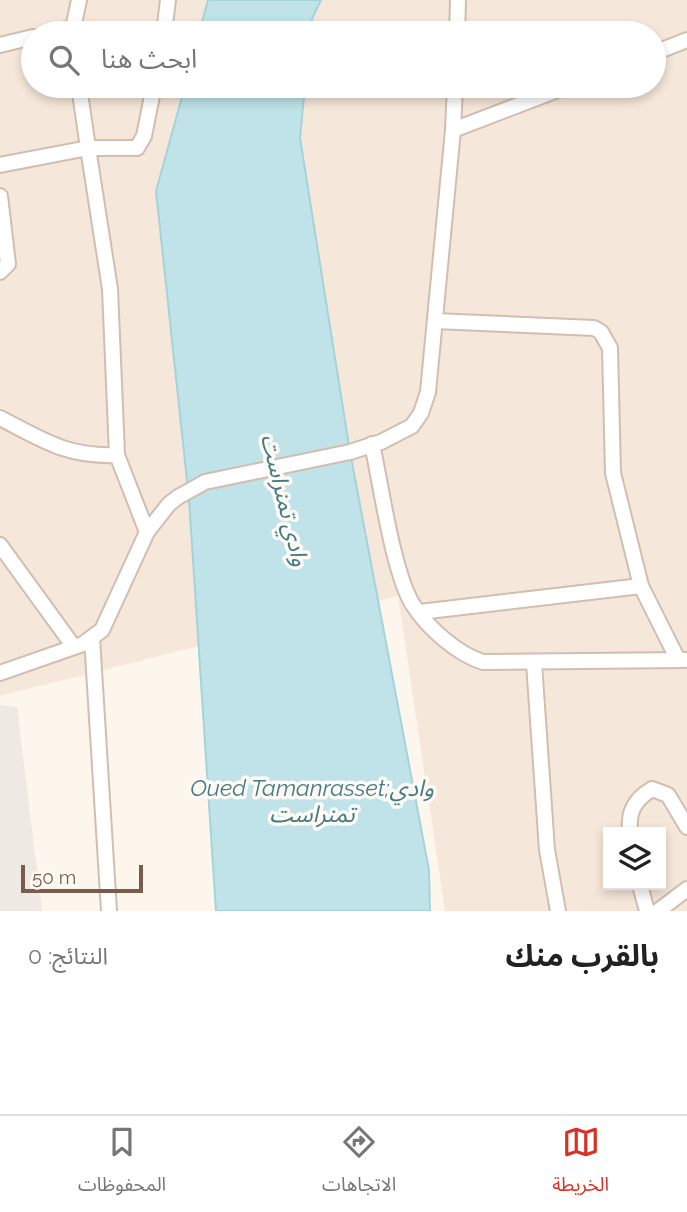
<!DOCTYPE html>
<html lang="ar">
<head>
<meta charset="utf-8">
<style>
  :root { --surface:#fff; --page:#f6f6f6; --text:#222; --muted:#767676; --line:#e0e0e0; --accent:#d93025 }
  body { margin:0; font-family:Raleway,"Noto Sans Arabic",sans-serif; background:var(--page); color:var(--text); direction:rtl }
  .controls { position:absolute; right:21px; bottom:21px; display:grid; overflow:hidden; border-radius:0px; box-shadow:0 4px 10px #0003 }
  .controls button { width:63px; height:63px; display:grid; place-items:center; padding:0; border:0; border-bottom:2px solid var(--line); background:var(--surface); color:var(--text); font:35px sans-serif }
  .scale { position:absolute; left:21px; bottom:18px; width:122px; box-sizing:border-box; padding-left:7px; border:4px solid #7a5c4d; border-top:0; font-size:19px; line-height:24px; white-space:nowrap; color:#7a5c4d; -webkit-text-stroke:5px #fffaf3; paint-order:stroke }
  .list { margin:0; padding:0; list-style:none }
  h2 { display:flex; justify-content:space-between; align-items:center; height:91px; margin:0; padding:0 28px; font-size:30px }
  h2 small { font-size:23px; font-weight:400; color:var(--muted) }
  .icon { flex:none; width:38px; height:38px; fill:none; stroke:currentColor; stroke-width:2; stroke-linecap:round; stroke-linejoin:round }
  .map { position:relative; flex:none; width:687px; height:911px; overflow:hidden; direction:ltr }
  .search { position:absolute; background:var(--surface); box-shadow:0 4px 10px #0003; left:21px; right:21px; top:21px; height:77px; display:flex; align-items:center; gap:18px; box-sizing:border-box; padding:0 24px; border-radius:38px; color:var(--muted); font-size:26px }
  .sheet { height:203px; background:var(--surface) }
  nav { display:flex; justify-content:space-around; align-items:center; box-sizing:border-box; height:98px; border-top:2px solid var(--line); background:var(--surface); font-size:19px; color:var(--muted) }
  nav a { display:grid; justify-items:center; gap:4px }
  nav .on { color:var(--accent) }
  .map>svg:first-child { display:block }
</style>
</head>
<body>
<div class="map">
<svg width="687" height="911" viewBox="0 0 687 911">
  <rect width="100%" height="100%" fill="#fdf6ec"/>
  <!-- residential -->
  <path fill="#f5e8da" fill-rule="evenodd" d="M0 0H687V911H445L398 596 0 696ZM33 33H654V86H33ZM608 832H661V885H608Z"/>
  <!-- industrial -->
  <polygon fill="#efe9e4" points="0,705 17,707 42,911 0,911"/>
  <!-- water -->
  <g fill="#bfe3e8" stroke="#a5d3da" stroke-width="2">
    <polygon points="208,0 321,0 312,19 311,33 199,33"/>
    <polygon points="185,86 305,86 300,138 350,452 429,870 430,911 216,911 189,499 156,191"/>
  </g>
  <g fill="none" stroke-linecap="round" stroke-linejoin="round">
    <defs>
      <g id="street">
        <polyline points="48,33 71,28"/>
        <polyline points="72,33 79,0"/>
        <polyline points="164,33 168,0"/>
        <polyline points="457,33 458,0"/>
        <polyline points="0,45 33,37"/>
        <polyline points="654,53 687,40"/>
        <polyline points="455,86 453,130 568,86"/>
        <polyline points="0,165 88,148 79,86"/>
        <polyline points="0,196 8,264 0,272"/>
        <polyline points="435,321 594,328 601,332 610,348 613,473 641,586 678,660"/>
        <path d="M0 418C43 440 66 457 117 455L147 532"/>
        <path d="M372 444C381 485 393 573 413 605 428 628 457 654 483 662L686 660"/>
        <polyline points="117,455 110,289 88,148 137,148 144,136 154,86"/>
        <polyline points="0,545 74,647"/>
        <polyline points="420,612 641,586"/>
        <polyline points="92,638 109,911"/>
        <polyline points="534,663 547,850 558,911"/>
        <polyline points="0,673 83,644 102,630 147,532 169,504 178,497 205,482 350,452 381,442 412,426 421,413 428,392 453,130"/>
        <path d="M630 832C628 812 634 800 652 789L668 795 687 827"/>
        <polyline points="640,885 647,911"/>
        <polyline points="658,911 687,889"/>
      </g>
    </defs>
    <!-- street casing -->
    <use href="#street" stroke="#d1beb0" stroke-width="18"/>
    <!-- street -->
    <use href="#street" stroke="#fff" stroke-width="14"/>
  </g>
  <g text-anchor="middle" stroke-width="7" stroke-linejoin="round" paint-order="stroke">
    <!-- water labels -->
    <g font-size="23" font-style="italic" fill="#437c86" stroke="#fffaf3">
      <text transform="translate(285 500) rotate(76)" y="8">وادي تمنراست</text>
      <text x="312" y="796">Oued Tamanrasset;وادي<tspan x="312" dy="26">تمنراست</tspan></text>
    </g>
  </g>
</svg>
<div class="controls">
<button><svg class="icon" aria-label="layers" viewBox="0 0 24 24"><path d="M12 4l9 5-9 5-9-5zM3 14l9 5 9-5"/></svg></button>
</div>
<div class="scale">50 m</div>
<div class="search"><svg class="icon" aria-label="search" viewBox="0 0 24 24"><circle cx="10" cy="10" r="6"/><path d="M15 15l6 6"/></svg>ابحث هنا</div>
</div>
<section class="sheet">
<h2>بالقرب منك<small>النتائج: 0</small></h2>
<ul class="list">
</ul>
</section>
<nav>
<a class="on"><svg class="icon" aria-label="map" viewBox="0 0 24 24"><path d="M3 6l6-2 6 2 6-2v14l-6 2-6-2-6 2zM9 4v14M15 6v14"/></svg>الخريطة</a>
<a><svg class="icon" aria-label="directions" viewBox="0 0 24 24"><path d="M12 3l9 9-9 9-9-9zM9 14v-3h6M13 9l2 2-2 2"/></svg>الاتجاهات</a>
<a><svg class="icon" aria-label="saved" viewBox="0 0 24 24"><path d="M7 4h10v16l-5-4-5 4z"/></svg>المحفوظات</a>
</nav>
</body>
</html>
